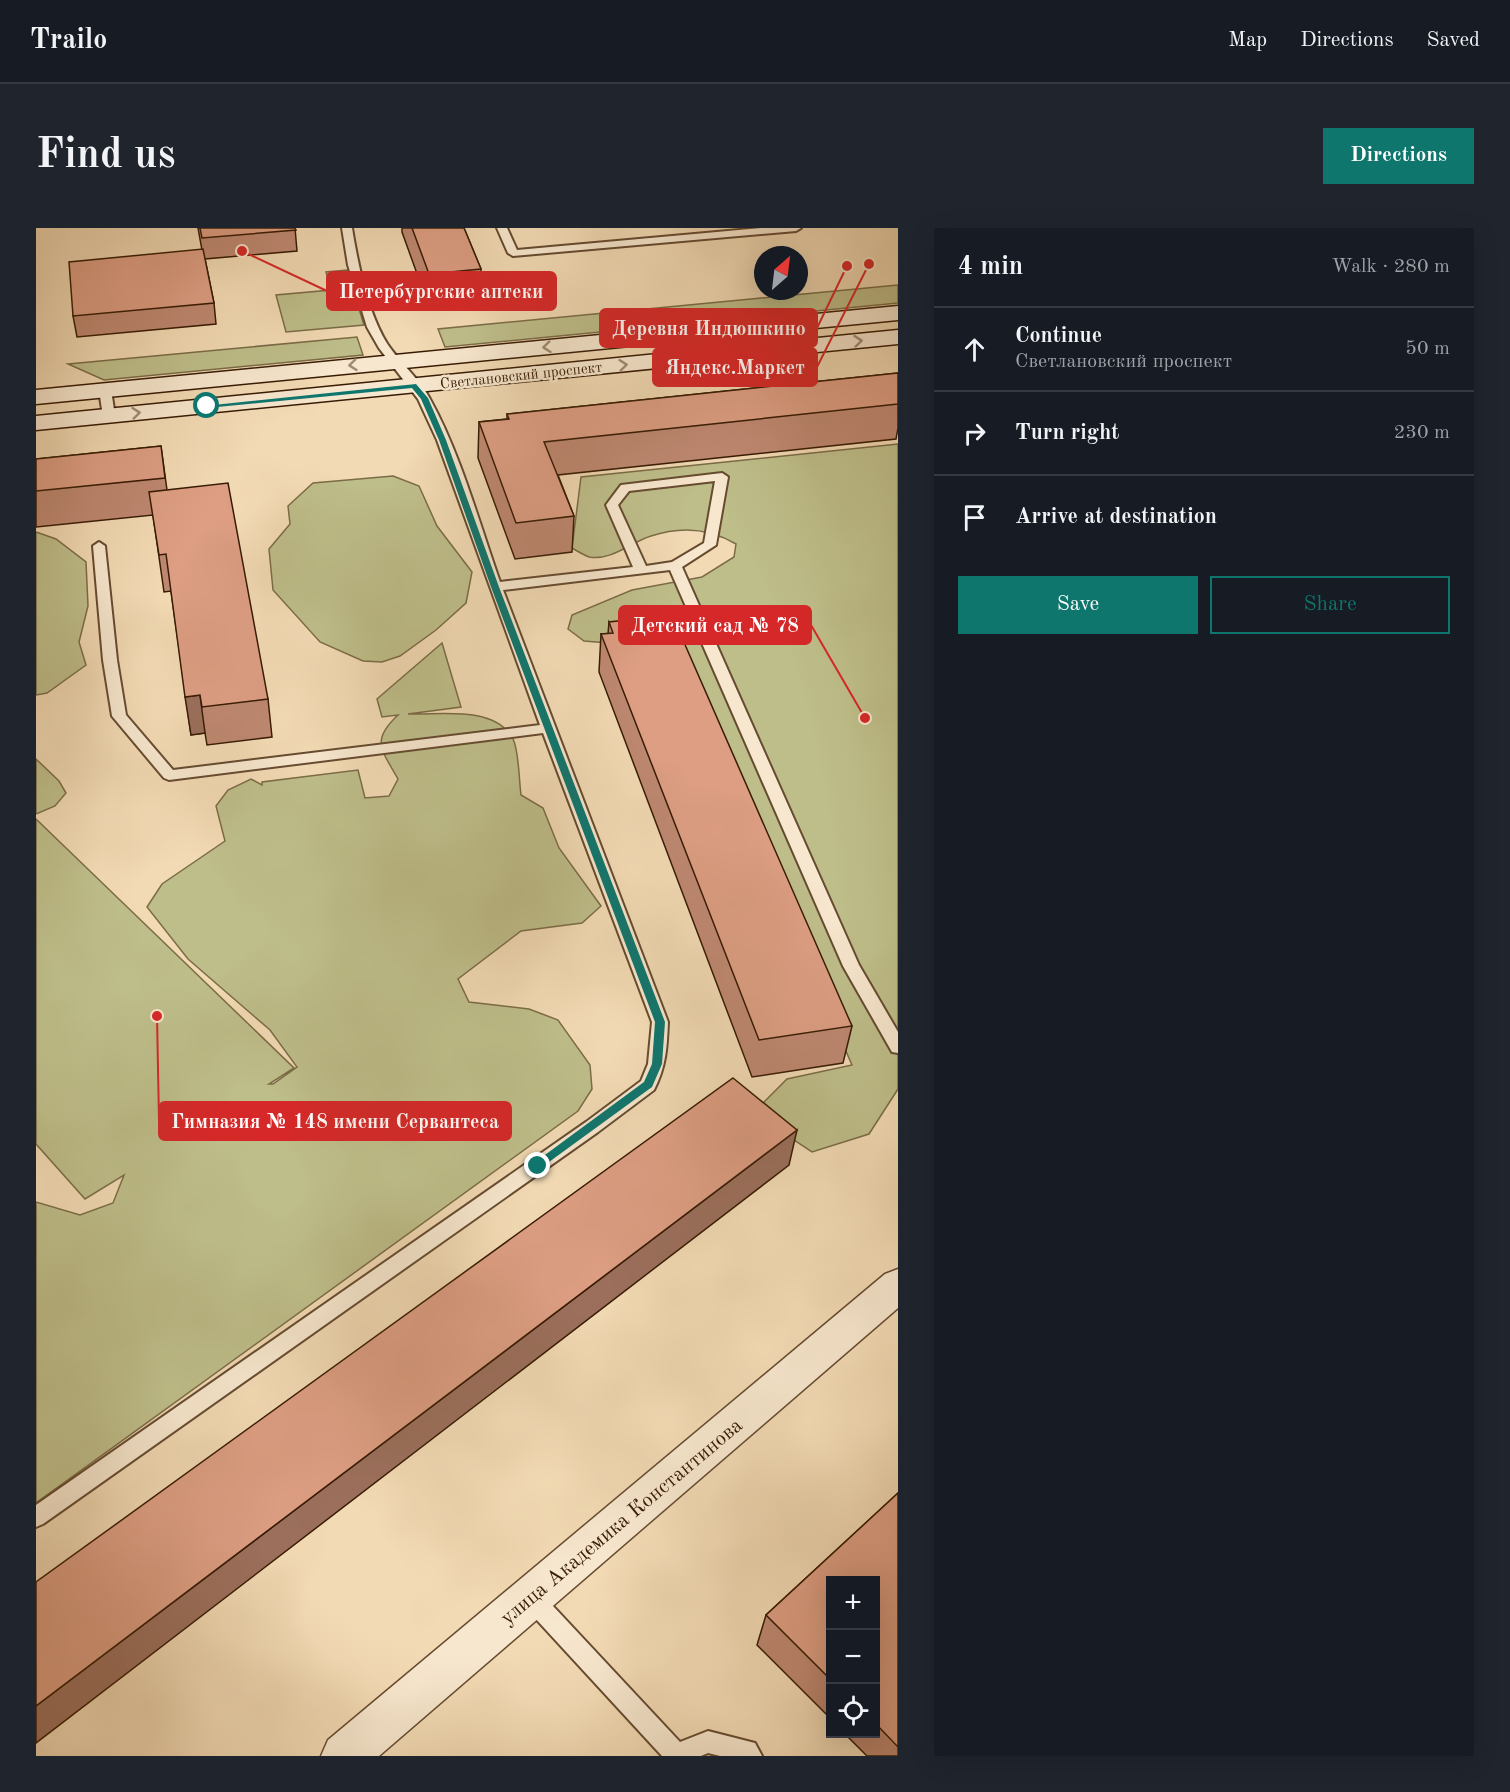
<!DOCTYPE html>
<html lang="en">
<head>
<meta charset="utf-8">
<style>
  :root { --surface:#171b24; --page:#20242c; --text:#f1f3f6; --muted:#9ea1a6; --line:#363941; --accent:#0f766e }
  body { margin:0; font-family:"Old Standard TT",serif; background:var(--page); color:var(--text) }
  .controls { position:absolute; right:18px; bottom:18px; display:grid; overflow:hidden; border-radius:0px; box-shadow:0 6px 24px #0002 }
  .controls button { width:54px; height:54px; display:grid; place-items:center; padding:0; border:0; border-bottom:2px solid var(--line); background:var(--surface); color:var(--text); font:30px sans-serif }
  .compass { position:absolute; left:718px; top:18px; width:54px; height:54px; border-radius:50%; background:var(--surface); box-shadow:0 6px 24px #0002; rotate:28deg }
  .stop { position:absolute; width:18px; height:18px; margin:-14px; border:4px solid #0f766e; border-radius:50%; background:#fff }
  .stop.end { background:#0f766e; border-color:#fff; box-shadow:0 2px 6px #0008 }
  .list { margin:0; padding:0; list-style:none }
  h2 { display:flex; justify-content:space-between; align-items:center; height:78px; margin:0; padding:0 24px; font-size:26px }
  h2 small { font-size:20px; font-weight:400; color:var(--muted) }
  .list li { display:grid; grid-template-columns:39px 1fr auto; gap:18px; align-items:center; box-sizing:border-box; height:84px; padding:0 24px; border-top:2px solid var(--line) }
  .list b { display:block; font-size:22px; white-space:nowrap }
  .list p { margin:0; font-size:20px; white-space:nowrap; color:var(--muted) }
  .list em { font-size:20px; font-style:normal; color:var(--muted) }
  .actions { display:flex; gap:12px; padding:18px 24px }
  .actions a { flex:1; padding:14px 0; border:2px solid var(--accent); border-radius:0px; text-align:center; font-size:21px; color:var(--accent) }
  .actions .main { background:var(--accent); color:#fff }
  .icon { flex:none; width:33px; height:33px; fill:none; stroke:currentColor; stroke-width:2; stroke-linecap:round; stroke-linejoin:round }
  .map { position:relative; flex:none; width:862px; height:1528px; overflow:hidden; border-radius:0px }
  header { display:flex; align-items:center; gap:36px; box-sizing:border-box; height:84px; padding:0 30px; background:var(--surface); border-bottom:2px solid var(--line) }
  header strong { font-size:28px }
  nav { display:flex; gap:33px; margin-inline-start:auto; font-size:21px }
  .intro { display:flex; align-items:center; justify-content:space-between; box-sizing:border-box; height:144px; padding:0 36px }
  h1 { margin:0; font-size:42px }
  .button { padding:15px 27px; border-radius:0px; background:var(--accent); color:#fff; font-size:21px; font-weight:700 }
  main { display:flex; gap:36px; padding:0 36px }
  aside { flex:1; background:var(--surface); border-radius:0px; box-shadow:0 6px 24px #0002 }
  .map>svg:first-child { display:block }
</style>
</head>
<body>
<header>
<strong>Trailo</strong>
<nav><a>Map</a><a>Directions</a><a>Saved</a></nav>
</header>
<div class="intro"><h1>Find us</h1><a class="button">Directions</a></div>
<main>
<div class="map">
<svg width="862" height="1528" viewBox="0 0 862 1528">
  <rect width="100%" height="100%" fill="#f2dab4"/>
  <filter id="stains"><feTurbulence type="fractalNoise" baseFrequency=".00333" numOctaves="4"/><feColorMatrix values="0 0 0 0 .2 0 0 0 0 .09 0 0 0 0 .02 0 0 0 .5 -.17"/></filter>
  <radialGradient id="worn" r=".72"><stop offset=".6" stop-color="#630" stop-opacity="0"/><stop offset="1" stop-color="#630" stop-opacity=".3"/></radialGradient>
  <!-- green -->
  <g fill="#bebe8a" stroke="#7b6c47" stroke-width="1.5">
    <polygon points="311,42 328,97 250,104 240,67 295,62 290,44"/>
    <polygon points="862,57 862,75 409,119 402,101"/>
    <polygon points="321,109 327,127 68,152 32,136"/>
    <path d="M862 216V861L833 906 776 924 717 885 751 851 816 837 634 420 548 413 532 401 536 387 596 362 666 349 698 329 700 316C673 300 645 298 615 308 595 314 576 333 553 329 548 327 541 323 536 320L545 249Z"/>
    <polygon points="357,248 383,258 401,298 436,344 430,375 400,402 364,428 346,434 327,433 284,414 237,362 233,321 254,296 252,278 277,255"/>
    <polygon points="0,304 20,311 50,334 52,378 43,414 50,437 11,465 0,467"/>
    <path d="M406 415 425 479 372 486C404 487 459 477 477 511 483 522 483 553 485 567L507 580 523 620 565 678 546 695 485 703 422 751 433 774 493 781 522 792 554 837 556 861 542 883 0 1275V974L44 987 77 975 88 947 49 971 0 916V591L258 840 233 856H237L261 839 234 802 152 731 111 679 126 656 189 613 180 578 192 562 215 551 226 557V554L322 542 329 570 353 568 362 551C346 522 334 513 362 487L346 489 341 471Z"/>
    <polygon points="0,531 23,553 30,565 19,578 0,586"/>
  </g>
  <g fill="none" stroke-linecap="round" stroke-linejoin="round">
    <defs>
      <g id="service">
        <path d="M306 0H316C322 37 332 86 352 117 365 136 384 151 394 171 425 227 443 295 464 354L597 339 570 277 585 257 686 245 692 249 680 317 646 339 823 737 862 804V825L856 824 807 738 634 342 467 362 632 794C631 819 630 839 618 862L562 904 7 1296 0 1299V1277L550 894 605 853 612 836 616 794 507 505 133 552 128 550 76 488 67 432 57 318 63 314 69 318 81 432 90 487 137 542 504 497 401 212 382 171 343 120 331 99 312 37ZM679 253 668 315 636 334 610 338 582 277 593 263Z"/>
        <polygon points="461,0 471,0 481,22 725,0 765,0 760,3 477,28 472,25"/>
        <polygon points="69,159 75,162 79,188 73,192 67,188 63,162"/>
        <polygon points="495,1360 503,1363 644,1514 672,1503 719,1515 726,1528 684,1528 672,1525 665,1528 626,1528 487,1377 484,1370 487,1363"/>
      </g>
      <polygon id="minor" points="862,1041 862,1080 343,1528 285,1528 292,1512 849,1046"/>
      <g id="secondary">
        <polygon points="862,78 862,92 0,176 0,162"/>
        <polygon points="862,102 862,116 0,202 0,188"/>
      </g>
    </defs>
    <!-- service casing -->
    <use href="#service" stroke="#664b30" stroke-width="4"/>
    <!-- minor casing -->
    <use href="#minor" stroke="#664b30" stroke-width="3"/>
    <!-- secondary casing -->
    <use href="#secondary" stroke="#381b04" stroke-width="3"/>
    <!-- service -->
    <use href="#service" fill="#f7e7ce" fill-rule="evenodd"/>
    <!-- minor -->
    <use href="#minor" fill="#f7e7ce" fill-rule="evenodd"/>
    <!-- secondary -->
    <use href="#secondary" fill="#f7e7ce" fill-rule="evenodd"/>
  </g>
  <!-- wall -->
  <g fill="#be8871" stroke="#381b04" stroke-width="1.5">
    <polygon points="162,0 259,0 261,23 169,31 178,75 180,96 41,109 37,88 166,22"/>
    <polygon points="366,0 428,0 445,41 444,75 393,79 366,4"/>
    <polygon points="862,145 862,200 860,211 522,247 538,288 536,324 479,331 442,230 443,194 471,191 471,186"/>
    <polygon points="125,218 131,262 232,471 236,509 171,517 169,505 155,507 135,363 128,364 117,287 0,299 0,231"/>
    <polygon points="573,394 816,798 807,835 716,849 563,444 565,406 572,406"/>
    <polygon points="862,1265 862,1528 831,1528 809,1506 840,1506 840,1353 795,1353 795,1491 721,1417 730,1387"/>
  </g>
  <!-- shaded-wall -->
  <g fill="#9b6f5c" stroke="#381b04" stroke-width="1.5">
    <polygon points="164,467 169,505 155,507 149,469"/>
    <polygon points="761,902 753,937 0,1515 0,1478"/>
  </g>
  <!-- building -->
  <g fill="#dd9e83" stroke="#381b04" stroke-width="1.5">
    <polygon points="164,0 259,0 260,2 166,10"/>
    <polygon points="376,0 428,0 445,41 393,46"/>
    <polygon points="167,21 178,75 37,88 33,34"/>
    <polygon points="862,145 862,176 508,214 538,288 480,295 443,194 473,191 471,186"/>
    <polygon points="125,218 129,250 0,263 0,231"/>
    <polygon points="192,255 232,471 166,479 164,467 149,469 130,326 123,327 113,264"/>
    <polygon points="636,387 816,798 723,812 565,406 577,405 573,394"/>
    <polygon points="697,850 761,902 0,1478 0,1354"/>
    <polygon points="862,1265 862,1519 840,1496 840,1353 795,1353 795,1452 730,1387"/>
  </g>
  <!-- one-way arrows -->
  <defs><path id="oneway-chevron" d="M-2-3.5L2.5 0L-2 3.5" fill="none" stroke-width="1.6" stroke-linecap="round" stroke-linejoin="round" transform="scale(1.5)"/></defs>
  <g stroke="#a18b73">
    <use href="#oneway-chevron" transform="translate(822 113) rotate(-6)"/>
    <use href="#oneway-chevron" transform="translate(511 119) rotate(174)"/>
    <use href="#oneway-chevron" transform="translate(317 137) rotate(174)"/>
    <use href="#oneway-chevron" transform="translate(587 137) rotate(-6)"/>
    <use href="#oneway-chevron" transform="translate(100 185) rotate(-6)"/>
  </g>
  <!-- route -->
  <polygon fill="#0f766e" points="380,156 392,170 410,212 463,359 629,794 626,836 616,859 502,942 497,938 498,935 608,854 616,836 619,794 455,359 403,212 385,171 376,160 171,180 168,178"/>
  <g text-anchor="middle" stroke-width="5" stroke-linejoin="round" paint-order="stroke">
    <!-- far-street labels -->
    <g font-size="15" fill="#381b04" stroke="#f7e7ce">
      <text transform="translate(485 147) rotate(-6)" y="5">Светлановский проспект</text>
    </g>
    <!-- near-street labels -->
    <g font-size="21" fill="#381b04" stroke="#f7e7ce">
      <text transform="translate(585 1293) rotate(-40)" y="7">улица Академика Константинова</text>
    </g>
  </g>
  <!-- callouts -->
  <path fill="none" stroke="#d62828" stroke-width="2" d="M206 23L291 63M811 38L781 100M833 36L781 139M829 490L775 397M121 788L123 893"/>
  <g fill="#d62828" stroke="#f7e7ce" stroke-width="2">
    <circle cx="206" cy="23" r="6"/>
    <circle cx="811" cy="38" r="6"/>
    <circle cx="833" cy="36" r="6"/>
    <circle cx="829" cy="490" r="6"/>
    <circle cx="121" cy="788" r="6"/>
  </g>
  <g fill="#d62828" stroke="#d62828" stroke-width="2">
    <rect x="291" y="44" width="229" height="38" rx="6"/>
    <rect x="564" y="81" width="217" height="38" rx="6"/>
    <rect x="617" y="120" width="164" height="38" rx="6"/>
    <rect x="583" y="378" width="192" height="38" rx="6"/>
    <rect x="123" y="874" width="352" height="38" rx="6"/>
  </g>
  <g font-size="20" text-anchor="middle" font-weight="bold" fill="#fff">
    <text x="405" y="70">Петербургские аптеки</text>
    <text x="673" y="107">Деревня Индюшкино</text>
    <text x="699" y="146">Яндекс.Маркет</text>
    <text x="679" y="404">Детский сад № 78</text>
    <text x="299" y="900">Гимназия № 148 имени Сервантеса</text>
  </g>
  <rect width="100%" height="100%" filter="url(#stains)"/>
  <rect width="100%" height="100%" fill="url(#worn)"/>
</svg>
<div class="controls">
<button>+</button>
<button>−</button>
<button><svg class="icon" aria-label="locate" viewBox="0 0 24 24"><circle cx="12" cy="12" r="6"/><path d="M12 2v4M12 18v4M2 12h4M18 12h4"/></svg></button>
</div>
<svg class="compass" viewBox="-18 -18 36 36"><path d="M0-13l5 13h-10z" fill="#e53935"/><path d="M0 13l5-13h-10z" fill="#9ea1a6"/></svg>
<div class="stop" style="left:171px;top:178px"></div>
<div class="stop end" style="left:502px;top:938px"></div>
</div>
<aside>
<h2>4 min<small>Walk · 280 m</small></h2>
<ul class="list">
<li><svg class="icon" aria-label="ahead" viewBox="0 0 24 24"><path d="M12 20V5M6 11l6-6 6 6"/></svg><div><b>Continue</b><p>Светлановский проспект</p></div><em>50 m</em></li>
<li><svg class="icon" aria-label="right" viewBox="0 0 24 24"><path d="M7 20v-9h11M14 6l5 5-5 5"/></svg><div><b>Turn right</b></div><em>230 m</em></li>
<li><svg class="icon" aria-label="arrive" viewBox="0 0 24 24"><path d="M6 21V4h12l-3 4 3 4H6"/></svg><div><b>Arrive at destination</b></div></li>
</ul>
<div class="actions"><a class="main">Save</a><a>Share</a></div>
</aside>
</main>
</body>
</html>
